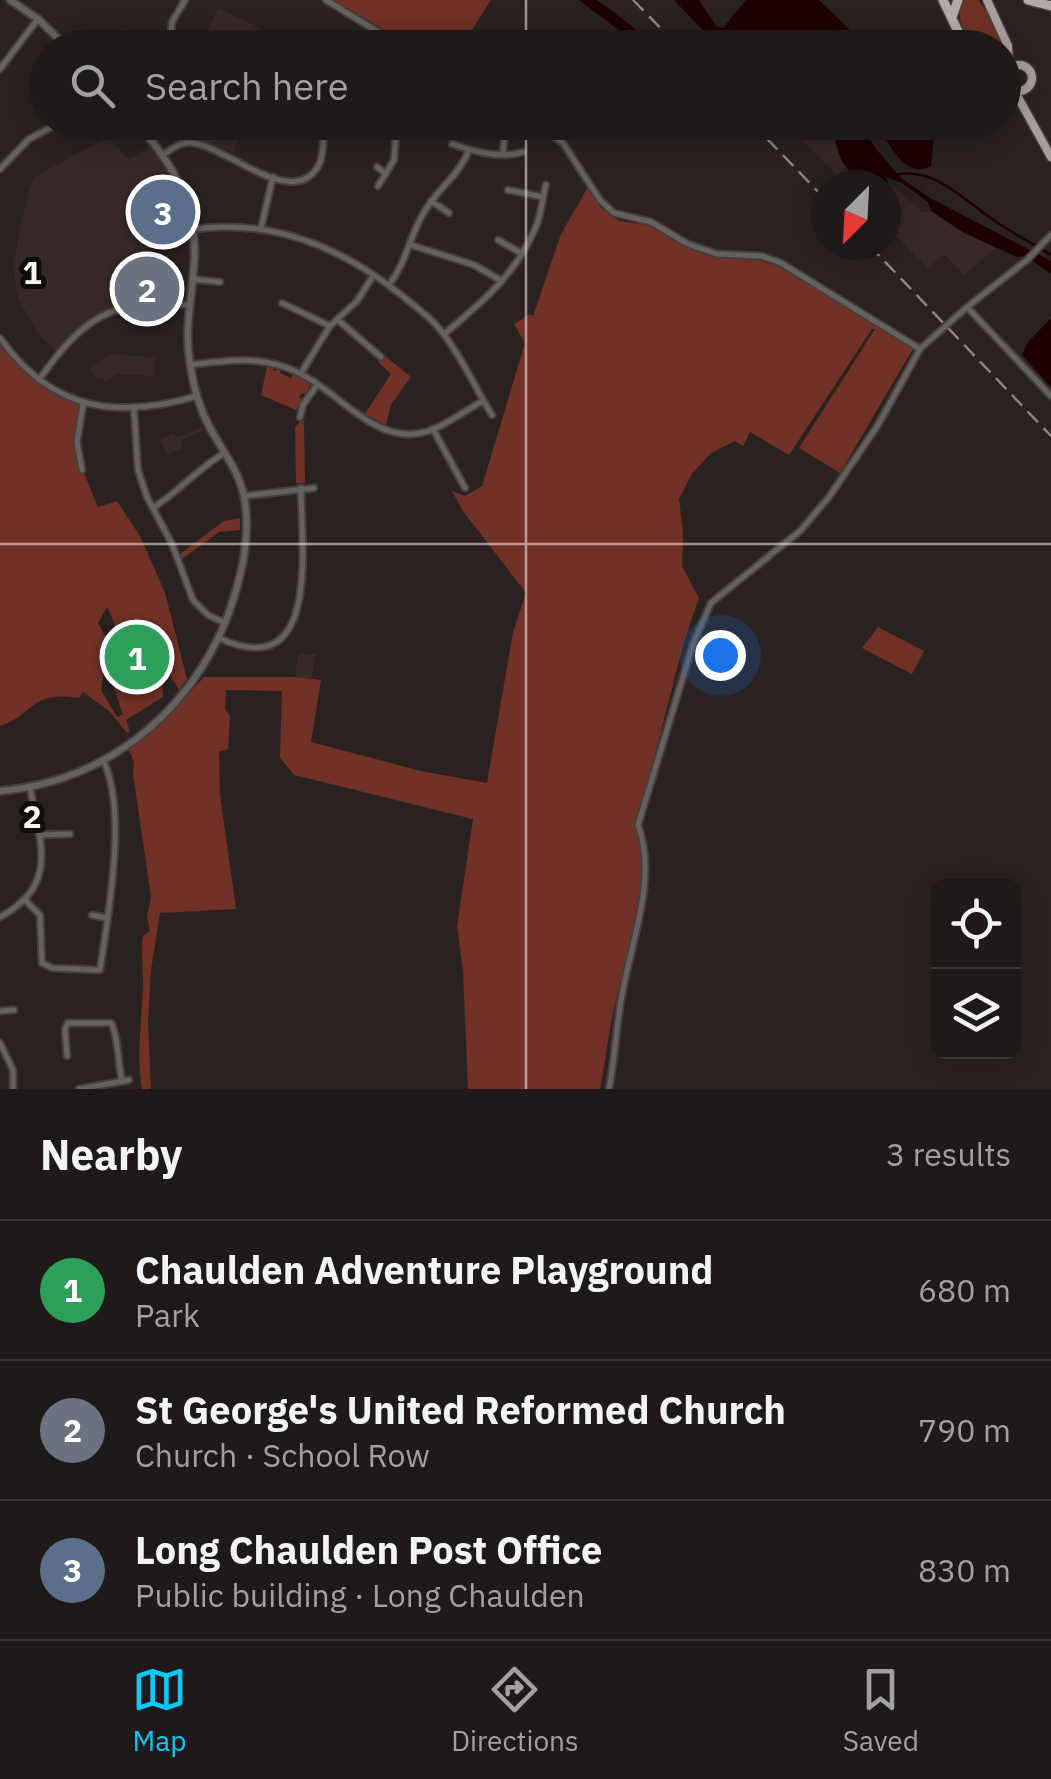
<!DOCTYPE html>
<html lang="en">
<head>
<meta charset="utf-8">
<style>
  :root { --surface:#1f1a19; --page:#2c2726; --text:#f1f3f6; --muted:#a1a1a2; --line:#3c3838; --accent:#0bcafa }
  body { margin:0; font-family:"IBM Plex Sans",sans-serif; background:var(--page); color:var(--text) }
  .controls { position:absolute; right:30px; bottom:30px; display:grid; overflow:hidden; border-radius:15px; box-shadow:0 5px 25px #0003 }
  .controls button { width:90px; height:90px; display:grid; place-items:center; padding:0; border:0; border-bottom:2px solid var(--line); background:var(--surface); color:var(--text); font:50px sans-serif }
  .compass { position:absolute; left:811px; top:170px; width:90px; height:90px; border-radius:50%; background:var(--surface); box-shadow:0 5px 25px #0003; rotate:204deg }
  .you { position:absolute; left:720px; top:655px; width:35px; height:35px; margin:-25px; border:8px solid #fff; border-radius:50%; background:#1a73e8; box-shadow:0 0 0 15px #1a73e833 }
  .badge { display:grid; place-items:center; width:65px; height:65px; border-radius:50%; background:var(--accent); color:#fff; font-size:32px; font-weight:700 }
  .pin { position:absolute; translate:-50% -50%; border:5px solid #fff; box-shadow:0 2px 10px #0006 }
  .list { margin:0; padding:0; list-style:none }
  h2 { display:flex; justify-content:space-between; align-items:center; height:130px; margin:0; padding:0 40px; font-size:42px }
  h2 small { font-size:32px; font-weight:400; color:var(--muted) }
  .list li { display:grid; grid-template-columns:65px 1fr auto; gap:30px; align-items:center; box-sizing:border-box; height:140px; padding:0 40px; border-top:2px solid var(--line) }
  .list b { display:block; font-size:38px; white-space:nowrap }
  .list p { margin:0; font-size:32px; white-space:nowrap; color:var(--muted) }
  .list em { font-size:32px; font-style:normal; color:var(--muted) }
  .icon { flex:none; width:55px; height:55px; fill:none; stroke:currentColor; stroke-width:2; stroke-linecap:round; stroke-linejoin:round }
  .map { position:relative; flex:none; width:1051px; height:1089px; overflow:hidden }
  .search { position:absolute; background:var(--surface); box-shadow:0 5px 25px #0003; left:30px; right:30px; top:30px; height:110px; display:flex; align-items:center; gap:25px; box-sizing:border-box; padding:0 35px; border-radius:55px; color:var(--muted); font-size:38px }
  .sheet { height:550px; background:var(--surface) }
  nav { display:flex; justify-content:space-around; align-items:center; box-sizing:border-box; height:140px; border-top:2px solid var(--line); background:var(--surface); font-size:28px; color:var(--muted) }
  nav a { display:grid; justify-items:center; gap:5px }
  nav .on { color:var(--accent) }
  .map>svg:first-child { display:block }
</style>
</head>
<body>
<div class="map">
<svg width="1051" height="1089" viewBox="0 0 1051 1089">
  <rect width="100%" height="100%" fill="#292221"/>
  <!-- built -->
  <g fill="#372927">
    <polygon points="218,8 279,38 275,47 201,47"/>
    <polygon points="182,123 245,123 233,153 197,138"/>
    <polygon points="786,123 819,123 831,129 842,162 874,174 885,185 847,185"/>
    <polygon points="107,137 129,160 149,147 167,170 185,205 190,241 167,242 163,232 146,224 153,277 118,282 123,303 88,319 55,351 37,332 18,298 13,265 21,224 33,178"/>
    <polygon points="886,185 893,186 922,212 931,211 957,228 997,247 964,275 944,254 928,268 886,225"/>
    <polygon points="109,354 155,357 154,376 117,374 105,382 102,378 96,379 89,369"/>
    <polygon points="202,427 204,430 182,440 182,448 167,456 160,440 173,433 176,437 182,436"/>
    <polygon points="298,654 316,654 311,679 295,677"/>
  </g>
  <!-- green -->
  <g fill="#713126" fill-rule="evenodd">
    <polygon points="334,0 491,0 461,47 413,47"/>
    <path d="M964 0H978C992 18 1013 47 1004 69V48L972 47 962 28 958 7Z"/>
    <path d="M588 187 600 207 619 221 653 226 701 252 721 258 755 259 786 269 913 349 840 473 799 448 875 329H872L789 455 750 432 743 446 735 441 711 453 692 474 679 499 683 533 682 566 699 598 684 642 636 828C656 884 622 962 612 1019 607 1043 605 1066 600 1089H468L463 971 457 926 473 819 294 775 280 758 282 691 226 690 225 709 230 716 228 749 219 752 220 795 236 909 160 913 151 970 148 1021 151 1089H142C136 1054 142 1020 143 984 143 968 141 952 143 936L150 931 147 917 151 897 133 774 134 761 128 749 165 720 204 677H295L321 680 311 742 421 771 487 783 513 632 526 593 463 511 452 491 465 496 482 486 525 343 514 324 530 314 533 316 561 234Z"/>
    <path d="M0 342C20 373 48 386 78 404L76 452 96 503 98 507 117 501 140 536 165 593 187 679 179 690 168 672 162 670 163 697 126 720 130 731 127 733 110 712 83 692 79 698C27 691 38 713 0 726ZM107 607C123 637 117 648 108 679L112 681 123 715 117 717 101 690 109 643 98 623Z"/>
    <polygon points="384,355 411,377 391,404 386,425 365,414 391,374 378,362"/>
    <polygon points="267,366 274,367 273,371 281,369 280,373 291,378 293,374 310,384 306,395 302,393 299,397 303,400 296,410 261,395"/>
    <polygon points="301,421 304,421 305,483 296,483 295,427"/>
    <polygon points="240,518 240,530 219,532 182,559 180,554 224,521"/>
    <polygon points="878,627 924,651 912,674 862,648"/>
  </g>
  <!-- water -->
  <g fill="#1e0000">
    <polygon points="579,0 597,0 648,38 728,47 641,47"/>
    <path d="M674 0H699L716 26 723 28 746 0H819L867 47C815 53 763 42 710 38Z"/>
    <polygon points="817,123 860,123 876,149 900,177 930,198 1051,261 1051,274 1026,256 1017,257 964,233 931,211 928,202 902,183 886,177 888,182 884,185 874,174 852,174 842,162 831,129"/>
    <path d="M873 123H927L934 132 931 166C903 181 889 139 873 123Z"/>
    <polygon points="1051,318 1051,387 1022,355 1028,342"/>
  </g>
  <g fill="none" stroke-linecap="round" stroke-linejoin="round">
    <!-- stream -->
    <path stroke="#1e0000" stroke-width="2.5" d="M896 175C934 166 966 202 995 221 1013 234 1033 243 1051 255"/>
    <defs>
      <g id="minor">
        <polyline points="326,0 404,48"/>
        <polyline points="124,34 137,48"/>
        <polyline points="170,48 172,22 185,0"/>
        <polyline points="0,69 38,19"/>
        <polyline points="370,122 387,131 407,132"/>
        <polyline points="533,122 563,143 600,200 614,213 651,222 688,244 717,254 762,256 781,263 920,349"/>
        <polyline points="271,132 275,125 300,135 323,133"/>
        <path d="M452 144C474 152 501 159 523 152"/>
        <path d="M164 154C173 148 182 141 193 143 227 147 298 214 320 162 325 148 322 136 325 122"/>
        <polyline points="503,154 504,141"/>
        <polyline points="377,167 386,174"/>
        <polyline points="0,169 29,139 61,122"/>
        <polyline points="378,186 394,160 396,132"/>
        <polyline points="508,190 543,197"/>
        <polyline points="431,201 449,213"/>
        <polyline points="261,228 273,177"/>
        <path d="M194 229C272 219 339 246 400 294 416 307 433 319 445 336 463 360 476 389 492 415"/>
        <polyline points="498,240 521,253"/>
        <polyline points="411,245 474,265 502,281"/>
        <polyline points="193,279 220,282"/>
        <path d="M389 285C406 263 409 238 423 214 436 190 459 176 469 150"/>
        <polyline points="282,303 330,326"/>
        <polyline points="967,307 1051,396"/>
        <polyline points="338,320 381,357"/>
        <path d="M444 334C482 303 519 271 537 224 542 211 542 198 546 185"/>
        <path d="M0 338C51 410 116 420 197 396"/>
        <path d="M190 365C227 360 262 355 297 372 334 388 368 437 413 434 437 433 462 412 483 401"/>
        <polyline points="301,373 330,326 357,301 373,276"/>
        <path d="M39 380C82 318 113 297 190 305"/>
        <polyline points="134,410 138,470 147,497 172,544 193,600 208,615 225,623"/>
        <polyline points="300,417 303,405 317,385"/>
        <polyline points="433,429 465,488"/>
        <polyline points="82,470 77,442 83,404"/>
        <polyline points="244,496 314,488"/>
        <path d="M153 508C179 491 198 469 224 453"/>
        <path d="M219 638C322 686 301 544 301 488"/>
        <polyline points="39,835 70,834"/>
        <path d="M26 901 40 915 42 963 52 968 100 970C108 915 128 810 103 760"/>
        <polyline points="92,915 106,918"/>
        <path d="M0 917C60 885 40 842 30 787"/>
        <polyline points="0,1011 14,1010"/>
        <polyline points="0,1043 13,1070 13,1089"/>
        <path d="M67 1056 65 1029 68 1023H111C118 1034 118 1064 122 1081"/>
        <polyline points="79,1089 129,1080"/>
        <path d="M609 1089C615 1058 616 1026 622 995 631 941 658 878 638 825L693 644 711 603 800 531 829 497 878 425 920 349 967 307 1027 260 1051 235"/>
      </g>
      <g id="tertiary">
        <polyline points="10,0 38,19 68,48"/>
        <path d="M0 791C113 782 204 701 235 594 245 562 250 528 244 496 239 471 222 450 210 428 199 408 193 386 190 363 184 330 192 298 194 265 199 207 173 164 136 122"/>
      </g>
      <g id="primary">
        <polyline points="987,0 1008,46 1009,68"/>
        <circle cx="1019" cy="78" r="13"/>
        <polyline points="1014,90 1051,157"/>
      </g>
      <g id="trunk">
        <polyline points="943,0 966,48"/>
        <polyline points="1028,0 1051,6"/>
        <polyline points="952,17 958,0"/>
        <polyline points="1004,73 1006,72"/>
        <polyline points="1004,85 1008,86"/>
      </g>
    </defs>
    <!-- minor casing -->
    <use href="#minor" stroke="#463f3e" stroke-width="9"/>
    <!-- tertiary casing -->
    <use href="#tertiary" stroke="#463f3e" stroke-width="10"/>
    <!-- primary casing -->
    <use href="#primary" stroke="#463f3e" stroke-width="11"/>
    <!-- trunk casing -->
    <use href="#trunk" stroke="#463f3e" stroke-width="12"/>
    <!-- minor -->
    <use href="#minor" stroke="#646160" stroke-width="5"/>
    <!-- tertiary -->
    <use href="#tertiary" stroke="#646160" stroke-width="6"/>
    <!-- primary -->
    <use href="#primary" stroke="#a59e9c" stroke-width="8"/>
    <!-- trunk -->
    <use href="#trunk" stroke="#b2aaa8" stroke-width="9"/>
    <!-- rail -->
    <g stroke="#8b8584" stroke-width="2.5" stroke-dasharray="15 8" stroke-linecap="butt">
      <polyline points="633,0 680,48"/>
      <polyline points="751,122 826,200"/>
      <polyline points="869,245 1051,436"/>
    </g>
  </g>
  <!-- grid -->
  <path fill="none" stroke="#f8f3f2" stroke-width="2.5" stroke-opacity="0.55" d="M526 0V48M526 122V1089M0 544H1051"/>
  <g font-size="32" text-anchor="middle" font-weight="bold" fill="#f8f3f2" stroke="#0f0c0c" stroke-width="10" stroke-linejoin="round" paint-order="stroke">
    <text x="32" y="284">1</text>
    <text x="32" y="828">2</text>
  </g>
</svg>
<div class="controls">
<button><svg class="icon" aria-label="locate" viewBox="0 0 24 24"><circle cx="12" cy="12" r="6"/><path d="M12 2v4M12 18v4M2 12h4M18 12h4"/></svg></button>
<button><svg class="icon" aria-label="layers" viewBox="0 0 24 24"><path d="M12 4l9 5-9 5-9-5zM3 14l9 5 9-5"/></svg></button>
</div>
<svg class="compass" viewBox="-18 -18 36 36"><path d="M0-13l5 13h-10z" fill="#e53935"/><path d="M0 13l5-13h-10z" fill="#a1a1a2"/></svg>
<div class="you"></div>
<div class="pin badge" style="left:137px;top:657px;background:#2e9e5b">1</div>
<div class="pin badge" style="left:147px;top:289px;background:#6b7280">2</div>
<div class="pin badge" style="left:163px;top:212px;background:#5c6f8a">3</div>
<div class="search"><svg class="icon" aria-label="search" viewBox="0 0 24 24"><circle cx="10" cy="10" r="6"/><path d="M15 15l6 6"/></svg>Search here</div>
</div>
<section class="sheet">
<h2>Nearby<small>3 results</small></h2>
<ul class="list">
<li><span class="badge" style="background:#2e9e5b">1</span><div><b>Chaulden Adventure Playground</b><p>Park</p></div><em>680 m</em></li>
<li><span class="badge" style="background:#6b7280">2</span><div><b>St George's United Reformed Church</b><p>Church · School Row</p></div><em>790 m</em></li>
<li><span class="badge" style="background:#5c6f8a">3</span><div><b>Long Chaulden Post Office</b><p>Public building · Long Chaulden</p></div><em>830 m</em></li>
</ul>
</section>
<nav>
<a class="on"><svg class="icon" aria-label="map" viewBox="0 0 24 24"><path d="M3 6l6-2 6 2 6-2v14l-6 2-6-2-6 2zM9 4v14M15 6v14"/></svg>Map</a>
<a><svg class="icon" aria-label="directions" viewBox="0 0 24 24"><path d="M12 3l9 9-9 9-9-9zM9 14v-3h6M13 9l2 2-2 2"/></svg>Directions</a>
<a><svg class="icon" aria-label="saved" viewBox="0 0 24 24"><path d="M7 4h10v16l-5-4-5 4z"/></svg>Saved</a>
</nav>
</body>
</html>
